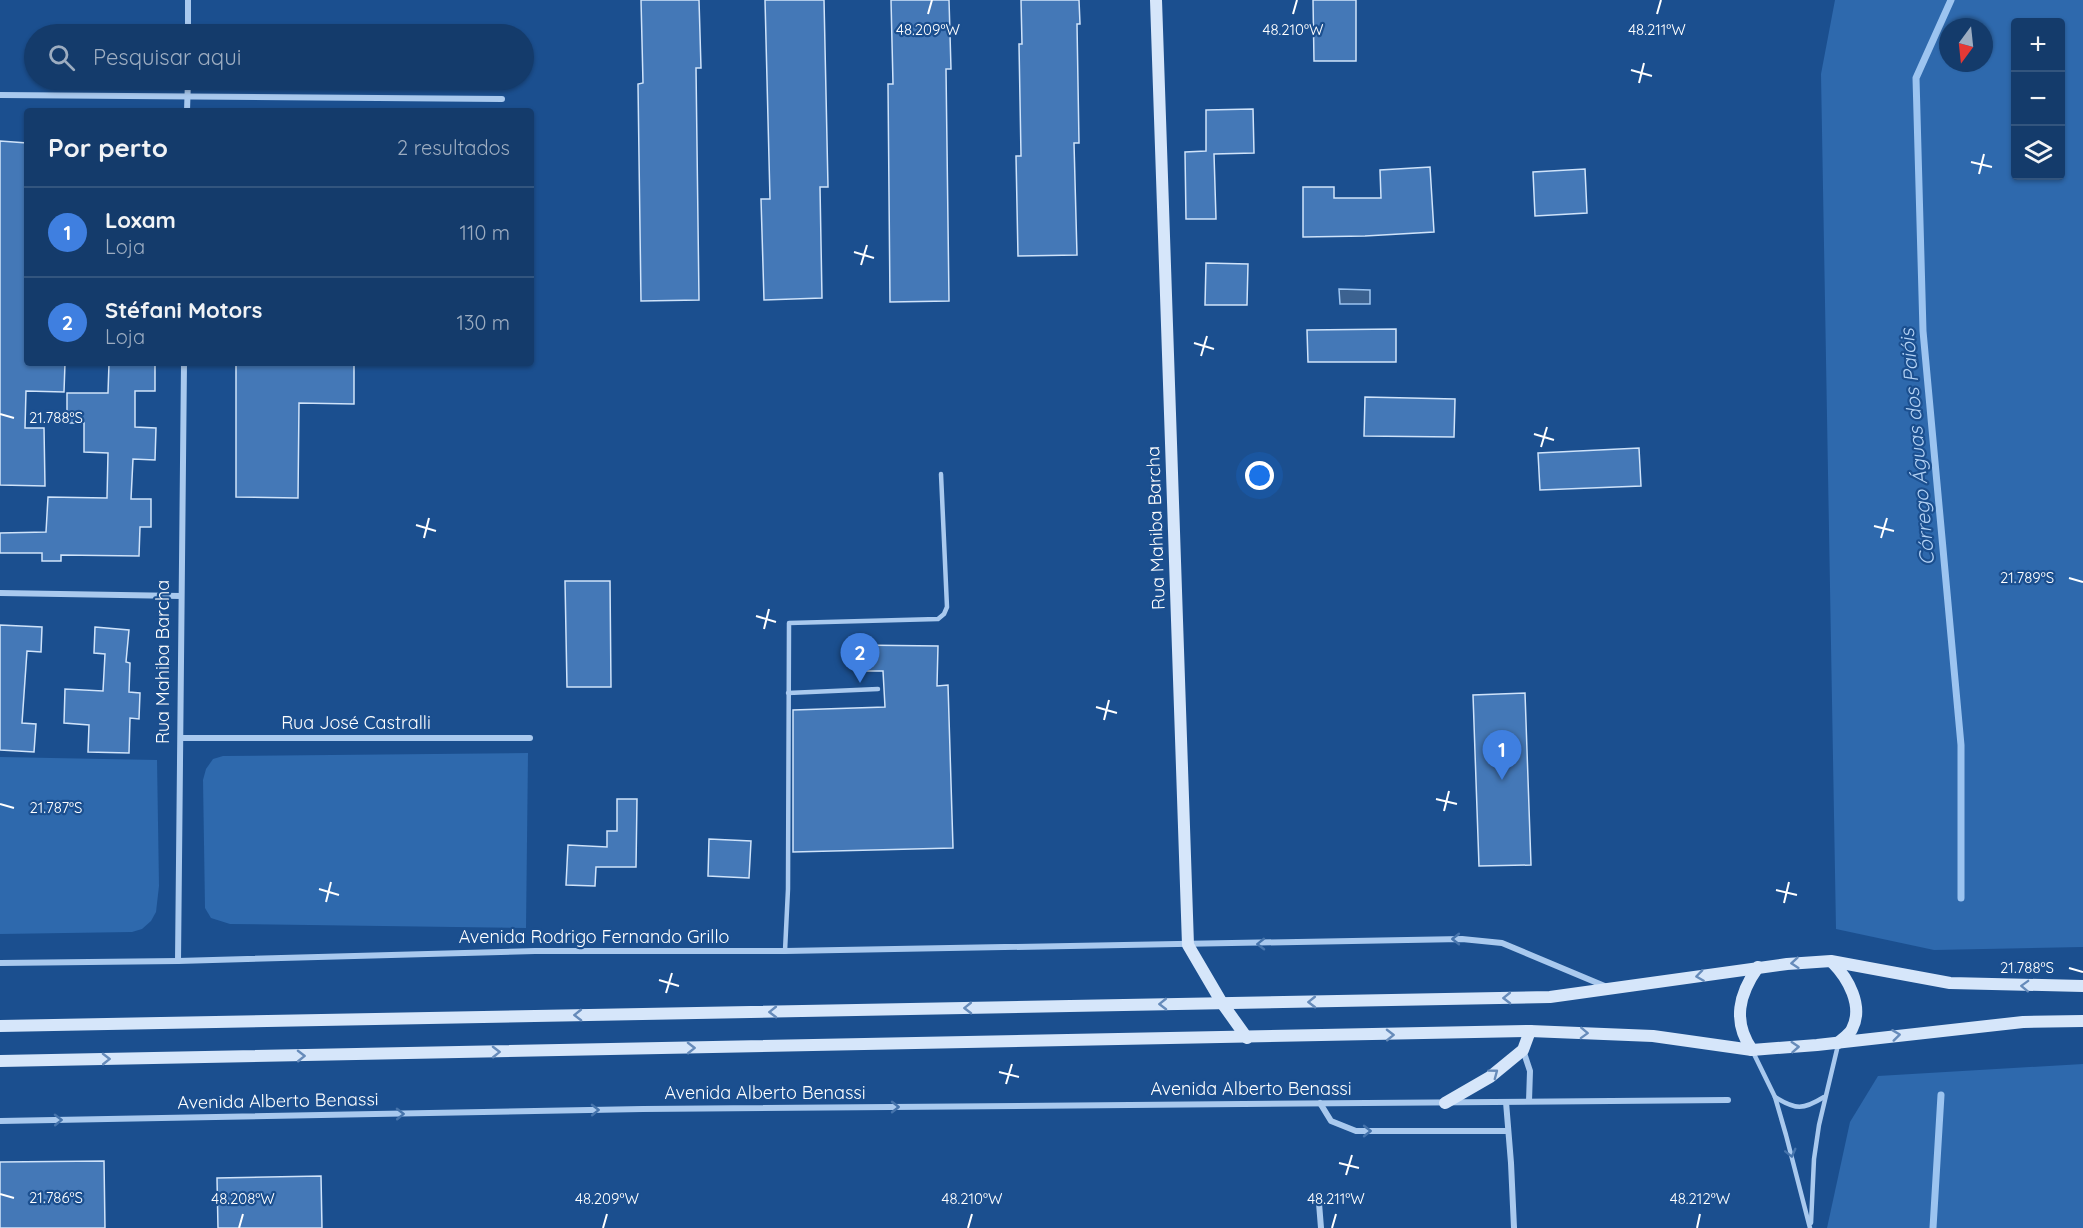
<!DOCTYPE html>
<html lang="pt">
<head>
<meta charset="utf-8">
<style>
  :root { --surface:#143b6b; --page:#214673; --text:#f1f3f6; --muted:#9dadc1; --line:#33557e; --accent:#ea580c }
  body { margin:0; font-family:Quicksand,sans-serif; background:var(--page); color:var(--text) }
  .controls { position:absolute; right:18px; top:18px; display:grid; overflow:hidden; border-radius:6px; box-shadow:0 2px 4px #0004 }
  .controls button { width:54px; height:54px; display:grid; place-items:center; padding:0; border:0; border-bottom:2px solid var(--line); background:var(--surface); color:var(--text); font:30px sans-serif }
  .compass { position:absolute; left:1939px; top:18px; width:54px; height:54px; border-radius:50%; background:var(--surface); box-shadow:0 2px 4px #0004; rotate:195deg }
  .you { position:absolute; left:1260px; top:476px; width:21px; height:21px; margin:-15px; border:4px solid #fff; border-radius:50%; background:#1a73e8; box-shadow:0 0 0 9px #1a73e833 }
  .badge { display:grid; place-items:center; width:39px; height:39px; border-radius:50%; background:var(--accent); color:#fff; font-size:20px; font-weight:700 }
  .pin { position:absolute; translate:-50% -50px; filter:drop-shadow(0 2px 3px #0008) }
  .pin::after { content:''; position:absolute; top:32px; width:21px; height:18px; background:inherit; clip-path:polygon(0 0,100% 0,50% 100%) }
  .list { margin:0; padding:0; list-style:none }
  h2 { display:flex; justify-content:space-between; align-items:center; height:78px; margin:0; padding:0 24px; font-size:26px }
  h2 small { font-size:20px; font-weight:400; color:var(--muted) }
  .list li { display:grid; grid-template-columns:39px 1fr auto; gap:18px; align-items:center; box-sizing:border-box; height:90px; padding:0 24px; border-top:2px solid var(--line) }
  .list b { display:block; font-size:22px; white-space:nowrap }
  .list p { margin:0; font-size:20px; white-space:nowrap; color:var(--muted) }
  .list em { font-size:20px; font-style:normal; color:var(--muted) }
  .icon { flex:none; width:33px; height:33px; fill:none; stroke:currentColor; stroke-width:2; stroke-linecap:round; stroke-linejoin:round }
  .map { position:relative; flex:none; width:2083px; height:1228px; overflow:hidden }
  .search { position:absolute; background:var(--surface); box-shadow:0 2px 4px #0004; left:24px; top:24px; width:510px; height:66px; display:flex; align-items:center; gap:15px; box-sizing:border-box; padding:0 21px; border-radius:33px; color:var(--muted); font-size:22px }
  .panel { position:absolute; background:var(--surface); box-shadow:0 2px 4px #0004; left:24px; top:108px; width:510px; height:258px; border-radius:6px }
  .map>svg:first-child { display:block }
</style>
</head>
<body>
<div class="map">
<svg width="2083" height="1228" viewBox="0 0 2083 1228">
  <rect width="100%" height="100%" fill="#1b4f8f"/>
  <!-- green -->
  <g fill="#2e69ad" fill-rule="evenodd">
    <path d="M1835 0H2083V947L1934 950 1836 929 1821 74ZM2016 22H2060V176H2016ZM1948 27H1984V63H1948Z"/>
    <polygon points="528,753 526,928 230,924 211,918 205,908 203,780 206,769 213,759 223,756"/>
    <polygon points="0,757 157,760 159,886 156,912 151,921 142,929 132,932 0,934"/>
    <polygon points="2083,1064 2083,1228 1827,1228 1850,1122 1878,1076"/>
  </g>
  <!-- water -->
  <polygon fill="#3c6290" stroke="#9cc4f0" stroke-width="1.5" points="1339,289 1370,290 1370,304 1340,304"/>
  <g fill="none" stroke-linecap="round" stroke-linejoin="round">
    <!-- stream -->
    <g stroke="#9cc4f0" stroke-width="7">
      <polyline points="1951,0 1916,78 1923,331 1961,745 1961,898"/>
      <polyline points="1933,1228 1941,1095"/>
    </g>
  </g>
  <!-- building -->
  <g fill="#4478b7" stroke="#cfe3fa" stroke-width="1.5">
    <polygon points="641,0 699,0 701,68 696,68 699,300 641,301 638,84 643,83"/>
    <polygon points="765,0 824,0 828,187 820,187 822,298 764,300 761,199 770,199"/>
    <polygon points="891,0 949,0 951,69 946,69 949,301 890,302 888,84 893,84"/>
    <polygon points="1021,0 1079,0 1080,24 1077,24 1079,143 1074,143 1077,255 1018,256 1016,156 1021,156 1019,44 1022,44"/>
    <polygon points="1313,0 1356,0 1356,61 1314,61"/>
    <polygon points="1253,109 1254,153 1214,154 1216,219 1186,219 1185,152 1206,151 1206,110"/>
    <polygon points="0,141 27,143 27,363 65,363 64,392 26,391 25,428 44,428 45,486 0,485"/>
    <polygon points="1430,167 1434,232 1365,236 1303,237 1303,187 1334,187 1334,198 1381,198 1380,170"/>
    <polygon points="1585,169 1587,213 1535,216 1533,172"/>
    <polygon points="1206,263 1248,264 1247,305 1205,305"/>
    <polygon points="1396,329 1396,362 1308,362 1307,330"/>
    <polygon points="109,363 155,363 155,391 135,391 135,427 156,428 155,460 133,459 131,499 151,499 151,527 140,527 139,556 61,555 61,561 42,561 42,553 0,553 0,533 46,532 48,497 107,498 108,453 84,452 84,423 67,423 67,393 108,393"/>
    <polygon points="236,363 354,363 354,404 299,403 298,498 236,497"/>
    <polygon points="1365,397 1455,399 1454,437 1364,436"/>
    <polygon points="1639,448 1641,486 1540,490 1538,453"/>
    <polygon points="565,581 610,581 611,687 567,687"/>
    <polygon points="0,625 42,627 41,652 27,651 22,723 36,724 34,752 0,750"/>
    <polygon points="95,627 129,630 126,662 130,663 129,692 140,693 139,719 130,718 129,753 88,752 89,725 64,723 65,689 103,691 105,654 94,653"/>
    <polygon points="856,645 938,646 937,686 948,685 953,848 793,852 793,710 885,707 883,671 856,671"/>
    <polygon points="1525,693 1531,865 1479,866 1473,695"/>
    <polygon points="617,799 637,799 636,867 596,867 595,886 566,885 568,845 607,847 607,831 617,831"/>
    <polygon points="709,839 751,841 749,878 708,876"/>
    <polygon points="104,1161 105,1228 0,1228 0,1162"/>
    <polygon points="321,1176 322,1228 218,1228 217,1178"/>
  </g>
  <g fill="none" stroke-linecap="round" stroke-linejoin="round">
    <!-- lane -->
    <g stroke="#a9c9ee" stroke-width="4.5">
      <polyline points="788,693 878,689"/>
      <polyline points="785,951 788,889 789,623 938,619 944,614 947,607 941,474"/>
      <polyline points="1753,1052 1775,1097 1786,1135 1810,1228"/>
      <path d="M1775 1097C1796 1110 1803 1110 1824 1097"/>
      <polyline points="1811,1223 1814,1159 1819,1125 1838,1045"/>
    </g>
    <!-- street -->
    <g stroke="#a9c9ee" stroke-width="6">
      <polyline points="188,34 188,0"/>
      <polyline points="0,95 502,99"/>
      <polyline points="187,111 188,80"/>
      <polyline points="0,593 181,596"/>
      <polyline points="181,738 530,738"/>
      <polyline points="178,961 184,363"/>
      <polyline points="0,963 178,961 535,951 785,951 1462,939 1502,943 1607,987"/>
      <polyline points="1523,1050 1530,1071 1529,1101"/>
      <polyline points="1506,1102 1511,1163 1514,1228"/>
      <polyline points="1320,1103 1331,1121 1356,1131 1508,1131"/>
      <polyline points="0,1121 643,1109 1728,1100"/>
      <polyline points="1319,1203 1321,1228"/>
    </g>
    <!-- secondary -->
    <g stroke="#d6e6fa" stroke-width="12">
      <polyline points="1156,0 1188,945 1222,1003 1247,1038"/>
      <path d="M1832 962C1848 978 1864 1006 1852 1029 1850 1034 1842 1039 1838 1043"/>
      <polyline points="0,1026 1550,997 1787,964 1831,961 1950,983 2083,986"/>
      <path d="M1752 1050C1732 1021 1739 994 1758 967"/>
      <polyline points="0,1061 1530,1031 1653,1036 1752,1050 1817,1045 2023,1022 2083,1021"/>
      <polyline points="1445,1103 1490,1077 1523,1050 1530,1031"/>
    </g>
  </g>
  <!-- one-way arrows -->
  <defs><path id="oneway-chevron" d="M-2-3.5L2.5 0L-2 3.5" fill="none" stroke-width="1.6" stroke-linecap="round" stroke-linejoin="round" transform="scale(1.5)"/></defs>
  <g stroke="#4674ac">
    <use href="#oneway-chevron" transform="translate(1456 939) rotate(-180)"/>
    <use href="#oneway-chevron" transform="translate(1261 944) rotate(179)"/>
    <use href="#oneway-chevron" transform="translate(895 1107)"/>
    <use href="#oneway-chevron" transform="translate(595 1110) rotate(-1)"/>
    <use href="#oneway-chevron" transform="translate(400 1114) rotate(-1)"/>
    <use href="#oneway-chevron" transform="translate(58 1120) rotate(-1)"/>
    <use href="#oneway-chevron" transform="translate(1367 1131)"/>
    <use href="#oneway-chevron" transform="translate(1791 1153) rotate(76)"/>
  </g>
  <g stroke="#668bba">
    <use href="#oneway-chevron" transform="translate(1795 963) rotate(175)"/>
    <use href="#oneway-chevron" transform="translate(1700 976) rotate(172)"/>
    <use href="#oneway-chevron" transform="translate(2025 986) rotate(-178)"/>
    <use href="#oneway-chevron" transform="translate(1507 998) rotate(179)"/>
    <use href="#oneway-chevron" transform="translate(1312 1002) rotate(179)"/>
    <use href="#oneway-chevron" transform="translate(1163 1004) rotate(179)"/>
    <use href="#oneway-chevron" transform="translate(968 1008) rotate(179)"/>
    <use href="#oneway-chevron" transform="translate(773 1012) rotate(179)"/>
    <use href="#oneway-chevron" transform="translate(578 1015) rotate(179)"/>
    <use href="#oneway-chevron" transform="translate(1584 1033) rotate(2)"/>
    <use href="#oneway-chevron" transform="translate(1390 1035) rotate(-1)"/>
    <use href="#oneway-chevron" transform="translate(1896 1035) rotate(-7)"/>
    <use href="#oneway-chevron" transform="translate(1795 1047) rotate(-4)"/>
    <use href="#oneway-chevron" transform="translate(691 1048) rotate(-1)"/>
    <use href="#oneway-chevron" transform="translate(496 1052) rotate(-1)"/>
    <use href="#oneway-chevron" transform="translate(301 1056) rotate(-1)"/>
    <use href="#oneway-chevron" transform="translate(106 1059) rotate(-1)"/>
    <use href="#oneway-chevron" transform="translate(1494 1073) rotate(-37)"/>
  </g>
  <!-- ticks -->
  <path fill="none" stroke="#fff" stroke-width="2" d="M928 14 932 0M1293 14 1297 0M1657 14 1661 0M1631 70 1652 76M1639 83 1644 63M1971 162 1992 167M1979 174 1984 154M854 252 874 258M861 265 867 245M1194 343 1214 349M1201 356 1207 336M0 414 14 418M1534 434 1554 440M1541 447 1547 427M416 525 436 531M1874 526 1894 531M424 538 429 518M1881 538 1887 518M2069 578 2083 582M756 616 776 622M764 629 769 609M1096 707 1117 713M1104 720 1109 700M1436 799 1457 804M0 804 14 808M1444 811 1449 791M319 889 339 895M1776 890 1797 895M326 902 331 882M1784 903 1789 882M2069 968 2083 972M659 980 679 986M666 993 672 973M999 1072 1019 1077M1006 1084 1012 1064M1339 1163 1359 1168M1346 1175 1352 1155M0 1194 14 1198M239 1228 243 1214M603 1228 607 1214M968 1228 972 1214M1332 1228 1336 1214M1697 1228 1700 1214"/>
  <g text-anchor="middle" stroke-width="4.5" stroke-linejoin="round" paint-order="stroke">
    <!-- street labels -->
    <g font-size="18" fill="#fff" stroke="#1b4f8f">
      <text transform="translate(1156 528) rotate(-92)" y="6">Rua Mahiba Barcha</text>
      <text transform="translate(163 662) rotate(-90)" y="6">Rua Mahiba Barcha</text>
      <text x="356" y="729">Rua José Castralli</text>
      <text x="594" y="943">Avenida Rodrigo Fernando Grillo</text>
      <text x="1251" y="1095">Avenida Alberto Benassi</text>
      <text x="765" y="1099">Avenida Alberto Benassi</text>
      <text transform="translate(278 1101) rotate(-1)" y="6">Avenida Alberto Benassi</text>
    </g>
    <!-- water labels -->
    <g font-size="20" font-style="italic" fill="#b5d3f5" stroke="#1b4f8f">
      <text transform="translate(1917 447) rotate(-95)" y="7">Córrego Águas dos Paióis</text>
    </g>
  </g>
  <g font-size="15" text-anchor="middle" fill="#fff" stroke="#1b4f8f" stroke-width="4.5" stroke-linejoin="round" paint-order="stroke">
    <text x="1657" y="35">48.211°W</text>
    <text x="928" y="35">48.209°W</text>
    <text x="1293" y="35">48.210°W</text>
    <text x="56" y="423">21.788°S</text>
    <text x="2027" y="583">21.789°S</text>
    <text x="56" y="813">21.787°S</text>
    <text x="2027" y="973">21.788°S</text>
    <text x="56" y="1203">21.786°S</text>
    <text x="243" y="1204">48.208°W</text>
    <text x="607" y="1204">48.209°W</text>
    <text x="972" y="1204">48.210°W</text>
    <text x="1336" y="1204">48.211°W</text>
    <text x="1700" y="1204">48.212°W</text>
  </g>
</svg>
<div class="controls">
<button>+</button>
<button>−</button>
<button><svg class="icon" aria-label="layers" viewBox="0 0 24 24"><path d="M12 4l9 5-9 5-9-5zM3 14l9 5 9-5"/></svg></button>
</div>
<svg class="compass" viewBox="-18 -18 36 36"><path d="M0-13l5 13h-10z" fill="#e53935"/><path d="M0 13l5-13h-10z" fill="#9dadc1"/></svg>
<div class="you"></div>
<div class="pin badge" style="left:1502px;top:780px;background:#3f7fe0">1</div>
<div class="pin badge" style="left:860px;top:683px;background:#3f7fe0">2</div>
<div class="search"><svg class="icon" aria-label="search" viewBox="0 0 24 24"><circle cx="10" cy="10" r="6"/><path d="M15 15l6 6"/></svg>Pesquisar aqui</div>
<section class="panel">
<h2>Por perto<small>2 resultados</small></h2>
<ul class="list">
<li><span class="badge" style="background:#3f7fe0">1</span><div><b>Loxam</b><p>Loja</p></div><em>110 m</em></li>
<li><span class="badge" style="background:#3f7fe0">2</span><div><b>Stéfani Motors</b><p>Loja</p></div><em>130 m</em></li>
</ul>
</section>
</div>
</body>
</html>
